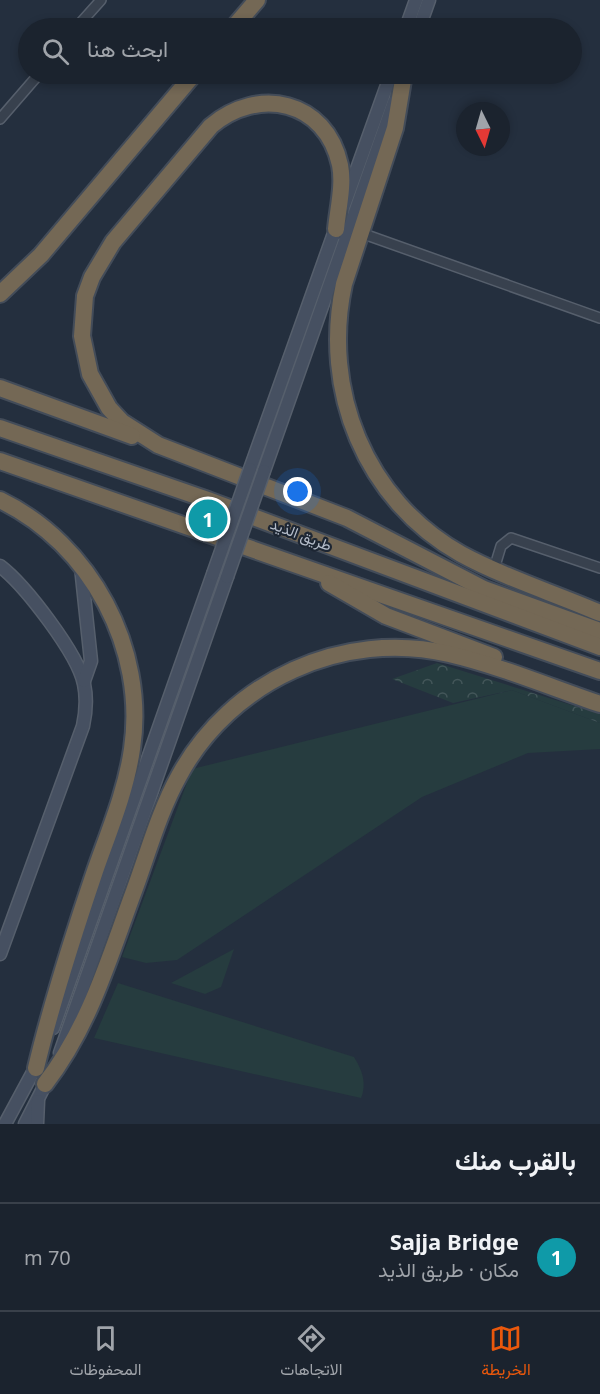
<!DOCTYPE html>
<html lang="ar">
<head>
<meta charset="utf-8">
<style>
  :root { --surface:#1b232e; --page:#242b36; --text:#f1f3f6; --muted:#a0a4aa; --line:#39404a; --accent:#ea580c }
  body { margin:0; font-family:"Noto Sans",Vazirmatn,sans-serif; background:var(--page); color:var(--text); direction:rtl }
  .compass { position:absolute; left:456px; top:102px; width:54px; height:54px; border-radius:50%; background:var(--surface); box-shadow:0 3px 9px #0003; rotate:175deg }
  .you { position:absolute; left:298px; top:492px; width:21px; height:21px; margin:-15px; border:4px solid #fff; border-radius:50%; background:#1a73e8; box-shadow:0 0 0 9px #1a73e833 }
  .badge { display:grid; place-items:center; width:39px; height:39px; border-radius:50%; background:var(--accent); color:#fff; font-size:20px; font-weight:700 }
  .pin { position:absolute; translate:-50% -50%; border:3px solid #fff; box-shadow:0 2px 6px #0006 }
  .list { margin:0; padding:0; list-style:none }
  h2 { display:flex; justify-content:space-between; align-items:center; height:78px; margin:0; padding:0 24px; font-size:26px }
  h2 small { font-size:20px; font-weight:400; color:var(--muted) }
  .list li { display:grid; grid-template-columns:39px 1fr auto; gap:18px; align-items:center; box-sizing:border-box; height:108px; padding:0 24px; border-top:2px solid var(--line) }
  .list b { display:block; font-size:22px; white-space:nowrap }
  .list p { margin:0; font-size:20px; white-space:nowrap; color:var(--muted) }
  .list em { font-size:20px; font-style:normal; color:var(--muted) }
  .icon { flex:none; width:33px; height:33px; fill:none; stroke:currentColor; stroke-width:2; stroke-linecap:round; stroke-linejoin:round }
  .map { position:relative; flex:none; width:600px; height:1124px; overflow:hidden; direction:ltr }
  .search { position:absolute; background:var(--surface); box-shadow:0 3px 9px #0003; left:18px; right:18px; top:18px; height:66px; display:flex; align-items:center; gap:15px; box-sizing:border-box; padding:0 21px; border-radius:33px; color:var(--muted); font-size:22px }
  .sheet { height:186px; background:var(--surface) }
  nav { display:flex; justify-content:space-around; align-items:center; box-sizing:border-box; height:84px; border-top:2px solid var(--line); background:var(--surface); font-size:16px; color:var(--muted) }
  nav a { display:grid; justify-items:center; gap:3px }
  nav .on { color:var(--accent) }
  .map>svg:first-child { display:block }
</style>
</head>
<body>
<div class="map">
<svg width="600" height="1124" viewBox="0 0 600 1124">
  <defs>
    <pattern id="park-crowns" width="20" height="18" patternUnits="userSpaceOnUse" patternTransform="scale(1.5)"><rect width="20" height="18" fill="#263c3f"/><path d="M2 6a3 3 0 1 1 6 0M12 15a3 3 0 1 1 6 0" fill="none" stroke="#435659"/></pattern>
  </defs>
  <rect width="100%" height="100%" fill="#242f3e"/>
  <!-- grass -->
  <g fill="#263c3f">
    <polygon points="512,690 600,723 600,749 528,753 422,797 177,960 146,963 122,957 192,769"/>
    <polygon points="234,949 221,987 205,994 171,983"/>
    <path d="M118 983 354 1057C362 1070 367 1083 361 1098L94 1038Z"/>
  </g>
  <!-- park -->
  <polygon fill="url(#park-crowns)" points="437,663 600,714 600,723 512,690 453,703 392,679"/>
  <g fill="none" stroke-linecap="round" stroke-linejoin="round">
    <defs>
      <g id="street">
        <polyline points="76,28 101,0"/>
        <polyline points="0,119 39,74"/>
        <polyline points="361,233 600,318"/>
        <polyline points="494,569 501,546 511,538 600,568"/>
      </g>
      <g id="secondary">
        <polyline points="406,28 416,0"/>
        <polyline points="419,28 429,0"/>
        <polyline points="344,205 391,74"/>
        <polyline points="250,469 338,222"/>
        <polyline points="264,471 394,102"/>
        <path d="M0 566C25 585 78 654 84 684 87 698 86 712 83 726L0 954"/>
        <polyline points="81,567 91,661 84,681"/>
        <polyline points="53,1028 213,574"/>
        <polyline points="60,1053 227,577"/>
        <polyline points="5,1124 39,1061"/>
        <polyline points="25,1124 49,1077"/>
        <polyline points="37,1124 38,1101"/>
      </g>
      <g id="highway">
        <polyline points="233,28 257,0"/>
        <path d="M404 74 395 128 344 284C321 390 365 500 461 554 505 578 554 593 600 613"/>
        <path d="M336 229C338 208 344 185 340 165 326 100 258 86 211 126L113 242 92 277 85 296 82 336 90 374 109 408 122 422 158 445 347 518 484 589 600 631"/>
        <polyline points="0,294 41,255 194,74"/>
        <polyline points="0,388 132,436"/>
        <polyline points="0,428 208,500 600,647"/>
        <polyline points="0,461 600,671"/>
        <path d="M0 500C91 544 147 649 132 749 126 791 109 831 95 871 73 936 52 1001 36 1068"/>
        <polyline points="329,583 386,616 494,657"/>
        <path d="M45 1084C90 1026 109 958 134 891 148 853 159 812 179 776 230 681 343 629 449 654 500 666 550 687 600 704"/>
      </g>
    </defs>
    <!-- street casing -->
    <use href="#street" stroke="#565f6c" stroke-width="12"/>
    <!-- secondary casing -->
    <use href="#secondary" stroke="#565f6c" stroke-width="15"/>
    <!-- highway casing -->
    <use href="#highway" stroke="#434c59" stroke-width="20"/>
    <!-- street -->
    <use href="#street" stroke="#38414e" stroke-width="9"/>
    <!-- secondary -->
    <use href="#secondary" stroke="#465061" stroke-width="12"/>
    <!-- highway -->
    <use href="#highway" stroke="#746855" stroke-width="16"/>
    <defs>
      <g id="secondary-bridge">
        <polyline points="213,574 250,469"/>
        <polyline points="227,577 264,471"/>
      </g>
    </defs>
    <!-- secondary-bridge casing -->
    <use href="#secondary-bridge" stroke="#565f6c" stroke-width="15" stroke-linecap="butt"/>
    <!-- secondary-bridge -->
    <use href="#secondary-bridge" stroke="#465061" stroke-width="12"/>
  </g>
  <g text-anchor="middle" stroke-width="4.5" stroke-linejoin="round" paint-order="stroke">
    <!-- street labels -->
    <g font-size="15" fill="#b4bcc9" stroke="#1d2633">
      <text transform="translate(301 535) rotate(21)" y="5">طريق الذيد</text>
    </g>
  </g>
</svg>
<svg class="compass" viewBox="-18 -18 36 36"><path d="M0-13l5 13h-10z" fill="#e53935"/><path d="M0 13l5-13h-10z" fill="#a0a4aa"/></svg>
<div class="you"></div>
<div class="pin badge" style="left:208px;top:519px;background:#0f9aa8">1</div>
<div class="search"><svg class="icon" aria-label="search" viewBox="0 0 24 24"><circle cx="10" cy="10" r="6"/><path d="M15 15l6 6"/></svg>ابحث هنا</div>
</div>
<section class="sheet">
<h2>بالقرب منك<small></small></h2>
<ul class="list">
<li><span class="badge" style="background:#0f9aa8">1</span><div><b>Sajja Bridge</b><p>مكان · طريق الذيد</p></div><em>70 m</em></li>
</ul>
</section>
<nav>
<a class="on"><svg class="icon" aria-label="map" viewBox="0 0 24 24"><path d="M3 6l6-2 6 2 6-2v14l-6 2-6-2-6 2zM9 4v14M15 6v14"/></svg>الخريطة</a>
<a><svg class="icon" aria-label="directions" viewBox="0 0 24 24"><path d="M12 3l9 9-9 9-9-9zM9 14v-3h6M13 9l2 2-2 2"/></svg>الاتجاهات</a>
<a><svg class="icon" aria-label="saved" viewBox="0 0 24 24"><path d="M7 4h10v16l-5-4-5 4z"/></svg>المحفوظات</a>
</nav>
</body>
</html>
